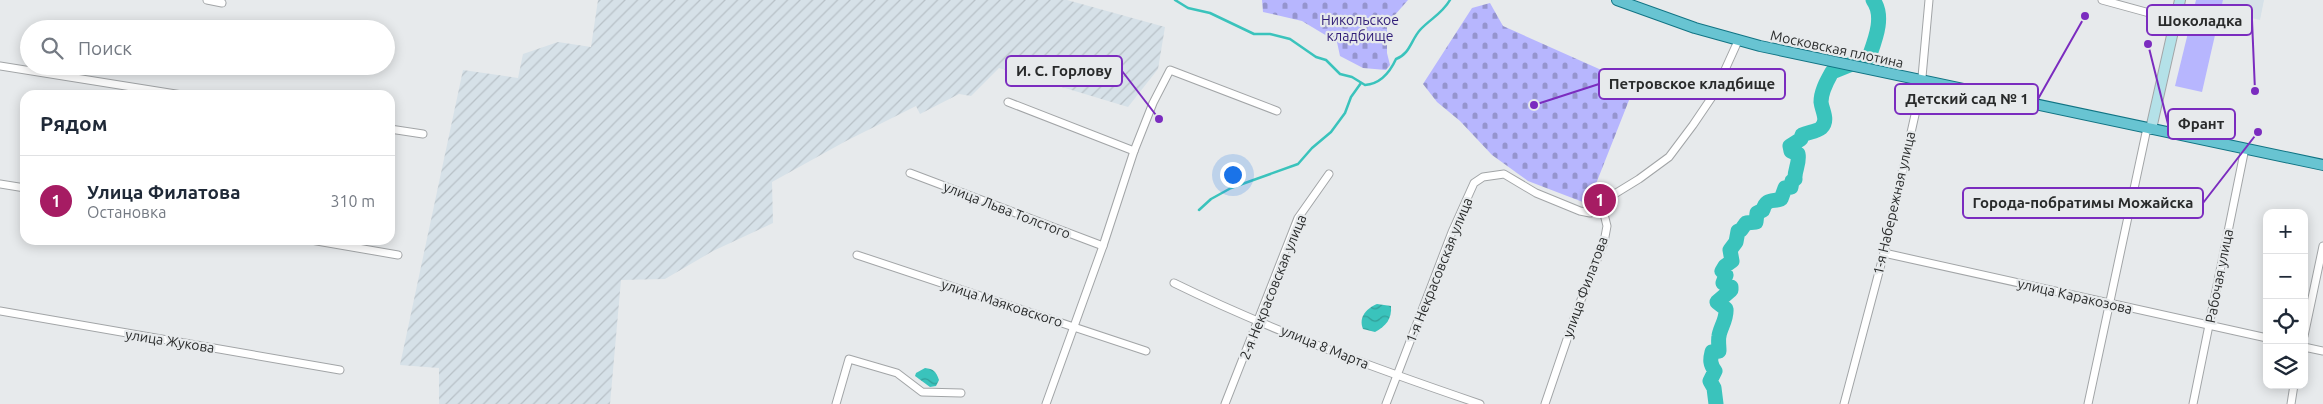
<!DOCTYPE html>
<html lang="ru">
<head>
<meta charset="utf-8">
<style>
  :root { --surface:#fff; --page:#f2f2f3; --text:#1f2937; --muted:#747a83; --line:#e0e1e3; --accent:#a61c63 }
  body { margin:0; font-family:Ubuntu,sans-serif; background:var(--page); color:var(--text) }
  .controls { position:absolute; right:15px; bottom:15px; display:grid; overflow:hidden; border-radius:10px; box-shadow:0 2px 12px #0003 }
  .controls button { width:45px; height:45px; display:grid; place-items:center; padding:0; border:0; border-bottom:1px solid var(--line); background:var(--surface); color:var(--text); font:25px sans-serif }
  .you { position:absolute; left:1232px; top:174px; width:18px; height:18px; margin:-12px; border:4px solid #fff; border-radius:50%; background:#1a73e8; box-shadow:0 0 0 8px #1a73e833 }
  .badge { display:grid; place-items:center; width:32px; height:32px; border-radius:50%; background:var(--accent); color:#fff; font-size:16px; font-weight:700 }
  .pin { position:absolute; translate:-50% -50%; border:2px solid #fff; box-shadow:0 1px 5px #0006 }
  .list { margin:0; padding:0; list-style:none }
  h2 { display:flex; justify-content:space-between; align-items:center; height:65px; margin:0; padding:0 20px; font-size:21px }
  h2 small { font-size:16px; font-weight:400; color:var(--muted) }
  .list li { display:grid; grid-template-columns:32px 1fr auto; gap:15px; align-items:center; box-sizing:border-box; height:90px; padding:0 20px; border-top:1px solid var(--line) }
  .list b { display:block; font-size:19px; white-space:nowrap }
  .list p { margin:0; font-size:16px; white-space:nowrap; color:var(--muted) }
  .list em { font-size:16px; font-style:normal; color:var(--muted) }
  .icon { flex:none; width:28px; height:28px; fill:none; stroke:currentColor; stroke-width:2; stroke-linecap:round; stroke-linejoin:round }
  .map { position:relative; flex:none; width:2323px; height:404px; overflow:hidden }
  .search { position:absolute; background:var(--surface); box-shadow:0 2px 12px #0003; left:20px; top:20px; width:375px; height:55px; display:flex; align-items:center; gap:12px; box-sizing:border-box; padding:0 18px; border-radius:28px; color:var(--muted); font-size:19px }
  .panel { position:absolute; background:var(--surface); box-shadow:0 2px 12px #0003; left:20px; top:90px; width:375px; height:155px; border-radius:15px }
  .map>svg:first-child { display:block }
</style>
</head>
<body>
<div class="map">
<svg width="2323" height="404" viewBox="0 0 2323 404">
  <defs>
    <pattern id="industrial-furrows" width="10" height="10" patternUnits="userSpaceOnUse" patternTransform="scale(1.25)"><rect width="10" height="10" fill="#d6e1e8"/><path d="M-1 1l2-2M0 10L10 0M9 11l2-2" fill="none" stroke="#b8c1c7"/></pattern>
    <pattern id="cemetery-stones" width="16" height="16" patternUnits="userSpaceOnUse" patternTransform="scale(1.25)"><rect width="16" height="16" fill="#b7b6fe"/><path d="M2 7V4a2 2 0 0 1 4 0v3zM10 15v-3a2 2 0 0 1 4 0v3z" fill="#9594ce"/></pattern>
    <pattern id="water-waves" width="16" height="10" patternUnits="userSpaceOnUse" patternTransform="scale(1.25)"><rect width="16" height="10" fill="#3ac3bc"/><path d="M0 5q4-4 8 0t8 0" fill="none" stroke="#319f99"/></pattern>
  </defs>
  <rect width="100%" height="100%" fill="#e7eaec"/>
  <!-- built -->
  <polygon fill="#d6e1e8" points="2223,0 2264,0 2260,20 2220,11"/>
  <!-- industrial -->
  <polygon fill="url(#industrial-furrows)" points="598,0 1067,0 1165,27 1158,69 1128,107 999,68 971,96 959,94 920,114 916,106 846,141 772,182 773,223 713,251 665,279 621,280 610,404 439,404 439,368 400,365 463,70 518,78 523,54 558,42 591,47"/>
  <!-- cemetery -->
  <g fill="url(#cemetery-stones)">
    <polygon points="1262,0 1408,0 1387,24 1387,53 1390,65 1386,70 1363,68 1340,56 1337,42 1302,21 1263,12"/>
    <polygon points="1490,3 1503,26 1635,85 1588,204 1528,181 1492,155 1460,121 1437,102 1423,84 1472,8"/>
  </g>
  <!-- park -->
  <polygon fill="#b7b6fe" points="2196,0 2223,0 2202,92 2175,86"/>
  <!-- water -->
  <g fill="url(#water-waves)">
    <path d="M1377 304 1391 306C1392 319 1386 326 1375 332L1363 329C1358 317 1367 308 1377 304Z"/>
    <path d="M925 368C933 369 936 371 939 380L936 386 930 387 915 376 916 373Z"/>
  </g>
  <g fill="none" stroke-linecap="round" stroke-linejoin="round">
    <!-- stream -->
    <g stroke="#3ac3bc" stroke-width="2.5">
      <path d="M1175 0 1188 8 1210 13 1254 34H1270L1290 39 1316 57 1326 60 1340 74 1352 77 1365 85C1380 84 1390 72 1396 59 1410 54 1411 40 1420 30 1430 19 1442 14 1450 0"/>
      <polyline points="1199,210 1211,199 1231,188 1298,164 1312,148 1331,132 1345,113 1351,97 1361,83"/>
    </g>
    <!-- river -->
    <path stroke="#3ac3bc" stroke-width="15" d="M1716 404 1714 388 1710 381 1715 371C1710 364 1710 360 1712 352L1719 351C1719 346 1718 340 1719 336 1720 328 1727 319 1726 309L1717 302 1731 290V287L1723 283 1726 275 1722 271 1725 266 1732 261 1730 250 1736 242 1738 231 1741 230 1746 223 1756 222 1757 213 1763 210C1766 198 1773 202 1781 199L1785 188 1791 187 1792 181 1795 179C1794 171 1800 163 1798 154L1791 151 1790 146 1801 139 1802 135C1808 132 1816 132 1821 128 1829 120 1822 111 1821 102 1821 91 1827 81 1832 72L1869 57C1875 40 1885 16 1873 0"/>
    <defs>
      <g id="minor">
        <polyline points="207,0 222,3"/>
        <polyline points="2102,0 2175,20"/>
        <polyline points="0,66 182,95"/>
        <polyline points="1008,102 1134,151 1153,103 1170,70 1277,111"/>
        <polyline points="390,129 423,134"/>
        <polyline points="910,173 1103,246"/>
        <polyline points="0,184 25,188"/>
        <polyline points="311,240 398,255"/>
        <polyline points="1884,253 2267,338"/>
        <polyline points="857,255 1146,351"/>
        <path d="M1174 283C1272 331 1377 369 1480 404"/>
        <polyline points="0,311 340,370"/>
        <polyline points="2304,336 2323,246"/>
        <polyline points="2304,347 2323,351"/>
        <polyline points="836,404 849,359 897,373 922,392 961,393"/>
        <polyline points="1046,404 1103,246 1134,151"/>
        <polyline points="1225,404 1298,218 1329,174"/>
        <polyline points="1386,404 1452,232 1474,183 1483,177 1504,174 1536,193 1580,211 1590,213 1603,210"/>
        <polyline points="1545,404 1577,310 1604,242 1607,226 1603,210 1608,198 1639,179 1669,157 1693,125 1714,94 1738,41"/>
        <polyline points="1844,404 1884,253 1921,88 1929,0"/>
        <polyline points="2088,404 2147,128"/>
        <polyline points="2193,404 2245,148"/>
        <polyline points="2291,404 2294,385"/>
      </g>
      <polyline id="secondary" points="2151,129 2180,0"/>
      <polyline id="primary" points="1617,0 1695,28 1760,46 2323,165"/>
    </defs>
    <!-- minor casing -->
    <use href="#minor" stroke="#a2a5a7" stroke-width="9"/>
    <!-- secondary casing -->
    <use href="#secondary" stroke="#a2a5a7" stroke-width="12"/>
    <!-- primary casing -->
    <use href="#primary" stroke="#117484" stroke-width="12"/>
    <!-- minor -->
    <use href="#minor" stroke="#fff" stroke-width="7"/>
    <!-- secondary -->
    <use href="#secondary" stroke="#b4e1e8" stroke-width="10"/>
    <!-- primary -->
    <use href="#primary" stroke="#68c4d2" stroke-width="10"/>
  </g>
  <g text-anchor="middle" stroke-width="4.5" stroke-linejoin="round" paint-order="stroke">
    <!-- park labels -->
    <g font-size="14" fill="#311e79" stroke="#e7eaec">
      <text x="1360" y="25">Никольское<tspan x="1360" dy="16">кладбище</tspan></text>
    </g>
    <!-- street labels -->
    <g font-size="14" fill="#292b2b" stroke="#e7eaec">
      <text transform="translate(1837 49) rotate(12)" y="5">Московская плотина</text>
      <text transform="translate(1894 203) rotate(-77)" y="5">1-я Набережная улица</text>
      <text transform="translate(1007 210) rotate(21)" y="5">улица Льва Толстого</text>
      <text transform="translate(1439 270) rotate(-68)" y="5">1-я Некрасовская улица</text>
      <text transform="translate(2219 276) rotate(-79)" y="5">Рабочая улица</text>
      <text transform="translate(1273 287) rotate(-68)" y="5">2-я Некрасовская улица</text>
      <text transform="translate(1585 287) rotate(-70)" y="5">улица Филатова</text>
      <text transform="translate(2075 296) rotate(13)" y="5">улица Каракозова</text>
      <text transform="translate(1002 303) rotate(18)" y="5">улица Маяковского</text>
      <text transform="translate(170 341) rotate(9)" y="5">улица Жукова</text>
      <text transform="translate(1325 347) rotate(22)" y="5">улица 8 Марта</text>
    </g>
  </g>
  <!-- callouts -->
  <path fill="none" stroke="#7b2cbf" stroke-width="2" d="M2255 91L2252 20M1159 119L1122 71M1534 105L1599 84M2085 16L2038 99M2148 44L2168 124M2258 132L2203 203"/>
  <g fill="#7b2cbf" stroke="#e7eaec" stroke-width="2">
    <circle cx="2255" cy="91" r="5"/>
    <circle cx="1159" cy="119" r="5"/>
    <circle cx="1534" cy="105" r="5"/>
    <circle cx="2085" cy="16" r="5"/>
    <circle cx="2148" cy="44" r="5"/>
    <circle cx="2258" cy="132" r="5"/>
  </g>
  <g fill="#e7eaec" stroke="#7b2cbf" stroke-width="2">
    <rect x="2147" y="5" width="105" height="30" rx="5"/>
    <rect x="1006" y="56" width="116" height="30" rx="5"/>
    <rect x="1599" y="69" width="186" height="30" rx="5"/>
    <rect x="1895" y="84" width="143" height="30" rx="5"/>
    <rect x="2168" y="109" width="67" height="30" rx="5"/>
    <rect x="1963" y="188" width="240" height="30" rx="5"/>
  </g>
  <g font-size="15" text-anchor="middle" font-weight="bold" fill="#292b2b">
    <text x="2200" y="26">Шоколадка</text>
    <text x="1064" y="76">И. С. Горлову</text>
    <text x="1692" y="89">Петровское кладбище</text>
    <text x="1967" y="104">Детский сад № 1</text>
    <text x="2201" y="129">Франт</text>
    <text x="2083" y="208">Города-побратимы Можайска</text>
  </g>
</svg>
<div class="controls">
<button>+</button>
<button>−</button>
<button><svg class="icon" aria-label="locate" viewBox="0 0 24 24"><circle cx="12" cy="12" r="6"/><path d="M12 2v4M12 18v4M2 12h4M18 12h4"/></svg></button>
<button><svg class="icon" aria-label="layers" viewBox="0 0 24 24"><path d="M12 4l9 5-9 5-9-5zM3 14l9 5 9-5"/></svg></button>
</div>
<div class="you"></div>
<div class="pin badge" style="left:1600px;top:200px">1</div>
<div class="search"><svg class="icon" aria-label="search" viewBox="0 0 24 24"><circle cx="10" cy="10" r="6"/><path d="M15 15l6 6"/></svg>Поиск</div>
<section class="panel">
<h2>Рядом<small></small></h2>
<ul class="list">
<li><span class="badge">1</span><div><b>Улица Филатова</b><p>Остановка</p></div><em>310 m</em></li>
</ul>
</section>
</div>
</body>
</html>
